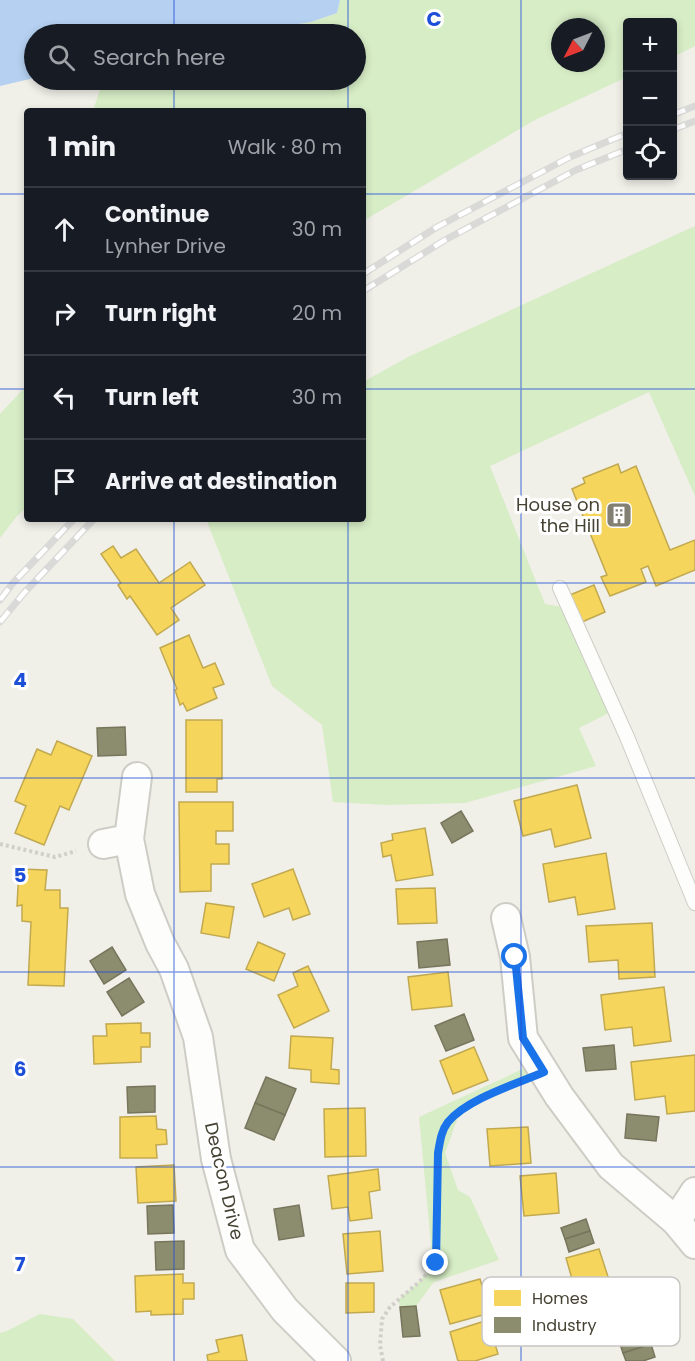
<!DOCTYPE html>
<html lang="en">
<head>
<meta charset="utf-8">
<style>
  :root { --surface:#171b24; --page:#242831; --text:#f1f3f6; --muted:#9ea1a6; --line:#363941 }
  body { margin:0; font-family:Poppins,sans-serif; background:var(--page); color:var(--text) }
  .controls { position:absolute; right:18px; top:18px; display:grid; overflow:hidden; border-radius:6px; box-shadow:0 3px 9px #0003 }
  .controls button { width:54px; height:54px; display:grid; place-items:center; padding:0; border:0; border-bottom:2px solid var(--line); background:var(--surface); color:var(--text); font:30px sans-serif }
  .compass { position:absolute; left:551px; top:18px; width:54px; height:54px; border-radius:50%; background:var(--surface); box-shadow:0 3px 9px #0003; rotate:228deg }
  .stop { position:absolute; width:18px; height:18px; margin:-14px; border:4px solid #1a73e8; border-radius:50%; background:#fff }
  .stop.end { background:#1a73e8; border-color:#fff; box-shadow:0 2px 6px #0008 }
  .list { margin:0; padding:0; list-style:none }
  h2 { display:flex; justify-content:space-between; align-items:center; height:78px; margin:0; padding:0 24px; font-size:26px }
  h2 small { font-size:20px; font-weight:400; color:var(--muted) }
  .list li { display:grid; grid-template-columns:39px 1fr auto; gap:18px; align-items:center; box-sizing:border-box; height:84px; padding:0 24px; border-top:2px solid var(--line) }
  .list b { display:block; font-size:22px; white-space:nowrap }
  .list p { margin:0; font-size:20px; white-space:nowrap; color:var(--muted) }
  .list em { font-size:20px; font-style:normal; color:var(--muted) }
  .icon { flex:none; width:33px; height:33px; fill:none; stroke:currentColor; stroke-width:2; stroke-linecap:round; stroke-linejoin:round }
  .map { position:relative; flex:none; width:695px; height:1361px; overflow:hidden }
  .search { position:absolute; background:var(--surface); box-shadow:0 3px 9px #0003; left:24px; top:24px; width:342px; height:66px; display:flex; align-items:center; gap:15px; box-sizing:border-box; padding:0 21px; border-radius:33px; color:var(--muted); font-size:22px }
  .panel { position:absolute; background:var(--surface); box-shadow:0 3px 9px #0003; left:24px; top:108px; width:342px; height:414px; border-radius:6px }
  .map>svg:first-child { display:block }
</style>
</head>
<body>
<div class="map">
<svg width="695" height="1361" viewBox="0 0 695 1361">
  <rect width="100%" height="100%" fill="#f0efe8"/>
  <!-- green -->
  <g fill="#d7edc6" fill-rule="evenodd">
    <path d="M340 0H695V46L673 57 672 22H628L627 77 535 120 363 221V111H93L102 83 108 80H356V34H237L311 22 337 13ZM560 27H596V63H560Z"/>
    <polygon points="695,226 695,496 649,392 490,466 545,604 569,608 615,710 579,728 596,766 465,803 386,805 333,802 322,725 272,686 206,519 363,519 363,382 408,357"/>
    <polygon points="27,385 27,507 17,516 0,538 0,414"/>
    <polygon points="538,1062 544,1072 477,1100 460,1112 445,1153 458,1190 470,1197 499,1260 434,1282 416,1306 400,1307 398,1300 418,1283 436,1263 432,1255 419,1117"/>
    <polygon points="40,1314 73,1319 115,1361 0,1361 0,1333 9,1330"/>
  </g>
  <!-- water -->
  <polygon fill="#b5d0f1" points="0,0 340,0 337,13 311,22 237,34 34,34 34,78 0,86"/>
  <!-- homes -->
  <g fill="#f6d55c" stroke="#c1a950" stroke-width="1.5">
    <polygon points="618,464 621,473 636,466 670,550 695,540 695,570 656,586 648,566 641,569 646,582 610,596 601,577 607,575 572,489 585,483 583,478"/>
    <polygon points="113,546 121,558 136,549 159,583 190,562 205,585 171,608 179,620 157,635 130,596 127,599 118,585 121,583 101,554"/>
    <polygon points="594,585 605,612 582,622 570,595"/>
    <polygon points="189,635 203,668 215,663 224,684 213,688 217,698 187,711 183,703 180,705 175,690 177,689 160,648"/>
    <polygon points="186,720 222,720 222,779 217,779 217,792 186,792"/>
    <polygon points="57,741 92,756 69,810 60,806 44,845 15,833 26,806 15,801 37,749 51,755"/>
    <polygon points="577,785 591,838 555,847 551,829 523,836 514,801"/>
    <polygon points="179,802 233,802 233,831 216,831 216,844 229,844 229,864 211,864 211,891 180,892"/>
    <polygon points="425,828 433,875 396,881 391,855 383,857 381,843 393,840 392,834"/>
    <polygon points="606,853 615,909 578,915 575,897 549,902 543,864"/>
    <polygon points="19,869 47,870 45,890 60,890 60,908 68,908 64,986 28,985 31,922 22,921 22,905 17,906"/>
    <polygon points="293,869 310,914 293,920 289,908 264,917 252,884"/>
    <polygon points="435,888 437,923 398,924 396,889"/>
    <polygon points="206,903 234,907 229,938 201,933"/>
    <polygon points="652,923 655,977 619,979 618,960 589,962 586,926"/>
    <polygon points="258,942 285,954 274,981 246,969"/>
    <polygon points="308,966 329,1011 294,1028 278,995 298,986 293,973"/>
    <polygon points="448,972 452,1006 412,1010 408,977"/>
    <polygon points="664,987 671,1041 634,1046 632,1027 605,1030 601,995"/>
    <polygon points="141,1023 141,1033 150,1033 150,1047 141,1047 141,1062 94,1064 93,1036 107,1036 106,1024"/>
    <polygon points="291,1036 333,1038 331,1069 339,1070 339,1084 311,1082 311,1070 289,1068"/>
    <polygon points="474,1047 488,1080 453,1094 440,1061"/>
    <polygon points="695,1055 695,1111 667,1114 665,1096 635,1100 631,1062"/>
    <polygon points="365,1108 366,1156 325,1157 324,1109"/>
    <polygon points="156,1116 157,1129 166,1130 167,1144 156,1145 157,1158 120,1158 120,1117"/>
    <polygon points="528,1127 531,1163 490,1166 487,1129"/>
    <polygon points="174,1165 176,1201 138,1203 136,1167"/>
    <polygon points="378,1169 380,1190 369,1192 372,1218 350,1221 348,1207 332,1209 328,1176"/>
    <polygon points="556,1173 559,1213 524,1216 520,1176"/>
    <polygon points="380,1231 383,1271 347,1274 343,1234"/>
    <polygon points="599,1249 611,1286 577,1296 566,1258"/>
    <polygon points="183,1274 183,1283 194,1283 194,1299 183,1299 183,1314 151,1315 151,1311 136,1312 135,1276"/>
    <polygon points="480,1279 490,1313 450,1324 440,1290"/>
    <polygon points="346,1283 374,1283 374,1312 346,1313"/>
    <polygon points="488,1320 498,1354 475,1361 458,1361 450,1332"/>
    <polygon points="242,1335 247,1361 208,1361 207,1355 219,1352 216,1340"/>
  </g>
  <!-- industry -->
  <g fill="#8c8c6e" stroke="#77765d" stroke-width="1.5">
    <polygon points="125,727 126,755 98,756 97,728"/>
    <polygon points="461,811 473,831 452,843 441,823"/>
    <polygon points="447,939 450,965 419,968 417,942"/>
    <polygon points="112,947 126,970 104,984 90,961"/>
    <polygon points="129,978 144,1002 122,1016 107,992"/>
    <polygon points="464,1014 474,1040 446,1051 435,1026"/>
    <polygon points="614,1045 616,1069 586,1071 583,1048"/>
    <polygon points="266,1077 296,1089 285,1115 255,1103"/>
    <polygon points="155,1086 155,1112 128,1113 127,1087"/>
    <polygon points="255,1103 285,1115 274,1140 245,1128"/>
    <polygon points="627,1114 659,1117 656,1141 625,1138"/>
    <polygon points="173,1205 174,1233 148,1234 147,1206"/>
    <polygon points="299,1205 304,1236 279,1240 274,1209"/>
    <polygon points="586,1219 590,1231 565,1239 561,1228"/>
    <polygon points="590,1231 594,1243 569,1252 565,1239"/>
    <polygon points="184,1241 184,1269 156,1270 155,1242"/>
    <polygon points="416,1306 420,1336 403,1337 400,1307"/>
    <polygon points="645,1330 651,1344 623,1353 618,1338"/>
    <polygon points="651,1344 655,1357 643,1361 626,1361 623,1353"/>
  </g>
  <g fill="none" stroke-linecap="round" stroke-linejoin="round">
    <defs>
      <polyline id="lane" points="560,588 627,737 695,903"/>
      <g id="street">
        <polyline points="137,777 129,839 140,894 160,943 174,969 198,1037 216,1159 240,1250 285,1310 336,1361"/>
        <polyline points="103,844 129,839"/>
        <polyline points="506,918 515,957 523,1038 559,1096 611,1166 676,1221 695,1244"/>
        <polyline points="676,1221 695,1192"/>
      </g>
    </defs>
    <!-- lane casing -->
    <use href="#lane" stroke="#cecdc5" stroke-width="16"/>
    <!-- street casing -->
    <use href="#street" stroke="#cecdc5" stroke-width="32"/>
    <!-- path -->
    <g stroke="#d1cfc9" stroke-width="4" stroke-dasharray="3 3" stroke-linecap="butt">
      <polyline points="0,844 55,857 76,851"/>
      <polyline points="383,1361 380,1345 382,1319 390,1307 418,1283 437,1263 437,1202 440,1138 448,1122 460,1112 477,1100 516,1084"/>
    </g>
    <!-- lane -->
    <use href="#lane" stroke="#fdfdfc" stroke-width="14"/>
    <!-- street -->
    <use href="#street" stroke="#fdfdfc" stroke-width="28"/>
    <defs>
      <g id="rail">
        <polyline points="672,115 695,106"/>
        <polyline points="672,130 695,121"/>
        <polyline points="363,274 437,227 570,157 628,133"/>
        <polyline points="363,291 445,240 576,170 628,149"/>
        <polyline points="0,600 13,583 74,519"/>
        <polyline points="0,622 24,593 94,519"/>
      </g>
    </defs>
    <!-- rail casing -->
    <use href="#rail" stroke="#d9d9d8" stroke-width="7"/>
    <!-- rail -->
    <use href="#rail" stroke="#fff" stroke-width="4.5" stroke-dasharray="14" stroke-linecap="butt"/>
  </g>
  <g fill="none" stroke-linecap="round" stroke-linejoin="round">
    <!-- route -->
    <path stroke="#1a73e8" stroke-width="8" d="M436 1263 438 1153C440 1142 441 1131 448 1122 467 1099 516 1084 544 1072L523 1038 515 957"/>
  </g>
  <!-- grid -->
  <path fill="none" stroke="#1d4ed8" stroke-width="1.5" stroke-opacity="0.55" d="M174 0V34M348 0V34M521 0V1361M174 80V111M348 80V111M0 194H27M363 194H695M0 389H27M363 389H695M174 519V1361M348 519V1361M0 583H695M0 778H695M0 972H695M0 1167H695"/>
  <!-- icons -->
  <defs>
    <symbol id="building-square" viewBox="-11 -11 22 22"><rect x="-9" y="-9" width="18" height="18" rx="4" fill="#827f73" stroke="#fff"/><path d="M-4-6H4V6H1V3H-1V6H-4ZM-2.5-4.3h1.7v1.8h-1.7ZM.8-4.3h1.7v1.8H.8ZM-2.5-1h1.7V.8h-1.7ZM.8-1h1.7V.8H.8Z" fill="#fff"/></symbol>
  </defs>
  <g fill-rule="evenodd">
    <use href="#building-square" x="604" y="500" width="30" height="30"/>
  </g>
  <g text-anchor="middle" stroke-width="6" stroke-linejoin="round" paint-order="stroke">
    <!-- poi labels -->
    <g font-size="18" fill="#464234" stroke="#fff" text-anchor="end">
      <text x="600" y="511">House on<tspan x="600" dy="21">the Hill</tspan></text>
    </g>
    <!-- street labels -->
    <g font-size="18" fill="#464234" stroke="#fff">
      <text transform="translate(224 1181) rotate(77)" y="6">Deacon Drive</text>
    </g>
  </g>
  <!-- legend -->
  <rect x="482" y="1277" width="198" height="69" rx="9" fill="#fff" stroke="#c8c6c2" stroke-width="1.5"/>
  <rect x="494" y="1290" width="27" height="16" fill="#f6d55c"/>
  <rect x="494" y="1317" width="27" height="16" fill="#8c8c6e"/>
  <g font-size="16" fill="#464234">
    <text x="532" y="1304">Homes</text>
    <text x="532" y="1331">Industry</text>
  </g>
  <g font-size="20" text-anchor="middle" font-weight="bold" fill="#1d4ed8" stroke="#fff" stroke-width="6" stroke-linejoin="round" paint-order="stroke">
    <text x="434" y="26">C</text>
    <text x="20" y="687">4</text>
    <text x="20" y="882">5</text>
    <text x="20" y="1076">6</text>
    <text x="20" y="1271">7</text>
  </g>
</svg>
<div class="controls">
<button>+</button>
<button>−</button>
<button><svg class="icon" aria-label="locate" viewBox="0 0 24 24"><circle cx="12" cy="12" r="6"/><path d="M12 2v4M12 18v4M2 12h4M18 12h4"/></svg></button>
</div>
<svg class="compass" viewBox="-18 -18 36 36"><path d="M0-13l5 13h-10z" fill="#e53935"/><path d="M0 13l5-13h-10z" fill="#9ea1a6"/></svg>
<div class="stop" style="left:515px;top:957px"></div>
<div class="stop end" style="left:436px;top:1263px"></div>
<div class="search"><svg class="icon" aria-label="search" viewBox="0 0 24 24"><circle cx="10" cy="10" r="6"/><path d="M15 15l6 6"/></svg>Search here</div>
<section class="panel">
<h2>1 min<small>Walk · 80 m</small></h2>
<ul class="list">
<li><svg class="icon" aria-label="ahead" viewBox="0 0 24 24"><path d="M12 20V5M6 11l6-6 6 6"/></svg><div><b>Continue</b><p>Lynher Drive</p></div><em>30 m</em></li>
<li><svg class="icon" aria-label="right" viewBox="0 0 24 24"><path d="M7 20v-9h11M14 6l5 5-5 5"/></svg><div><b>Turn right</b></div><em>20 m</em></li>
<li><svg class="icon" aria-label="left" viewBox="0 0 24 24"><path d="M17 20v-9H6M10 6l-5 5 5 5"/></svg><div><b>Turn left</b></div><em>30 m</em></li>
<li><svg class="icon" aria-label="arrive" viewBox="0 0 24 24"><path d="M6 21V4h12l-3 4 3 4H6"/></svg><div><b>Arrive at destination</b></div></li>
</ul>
</section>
</div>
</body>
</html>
